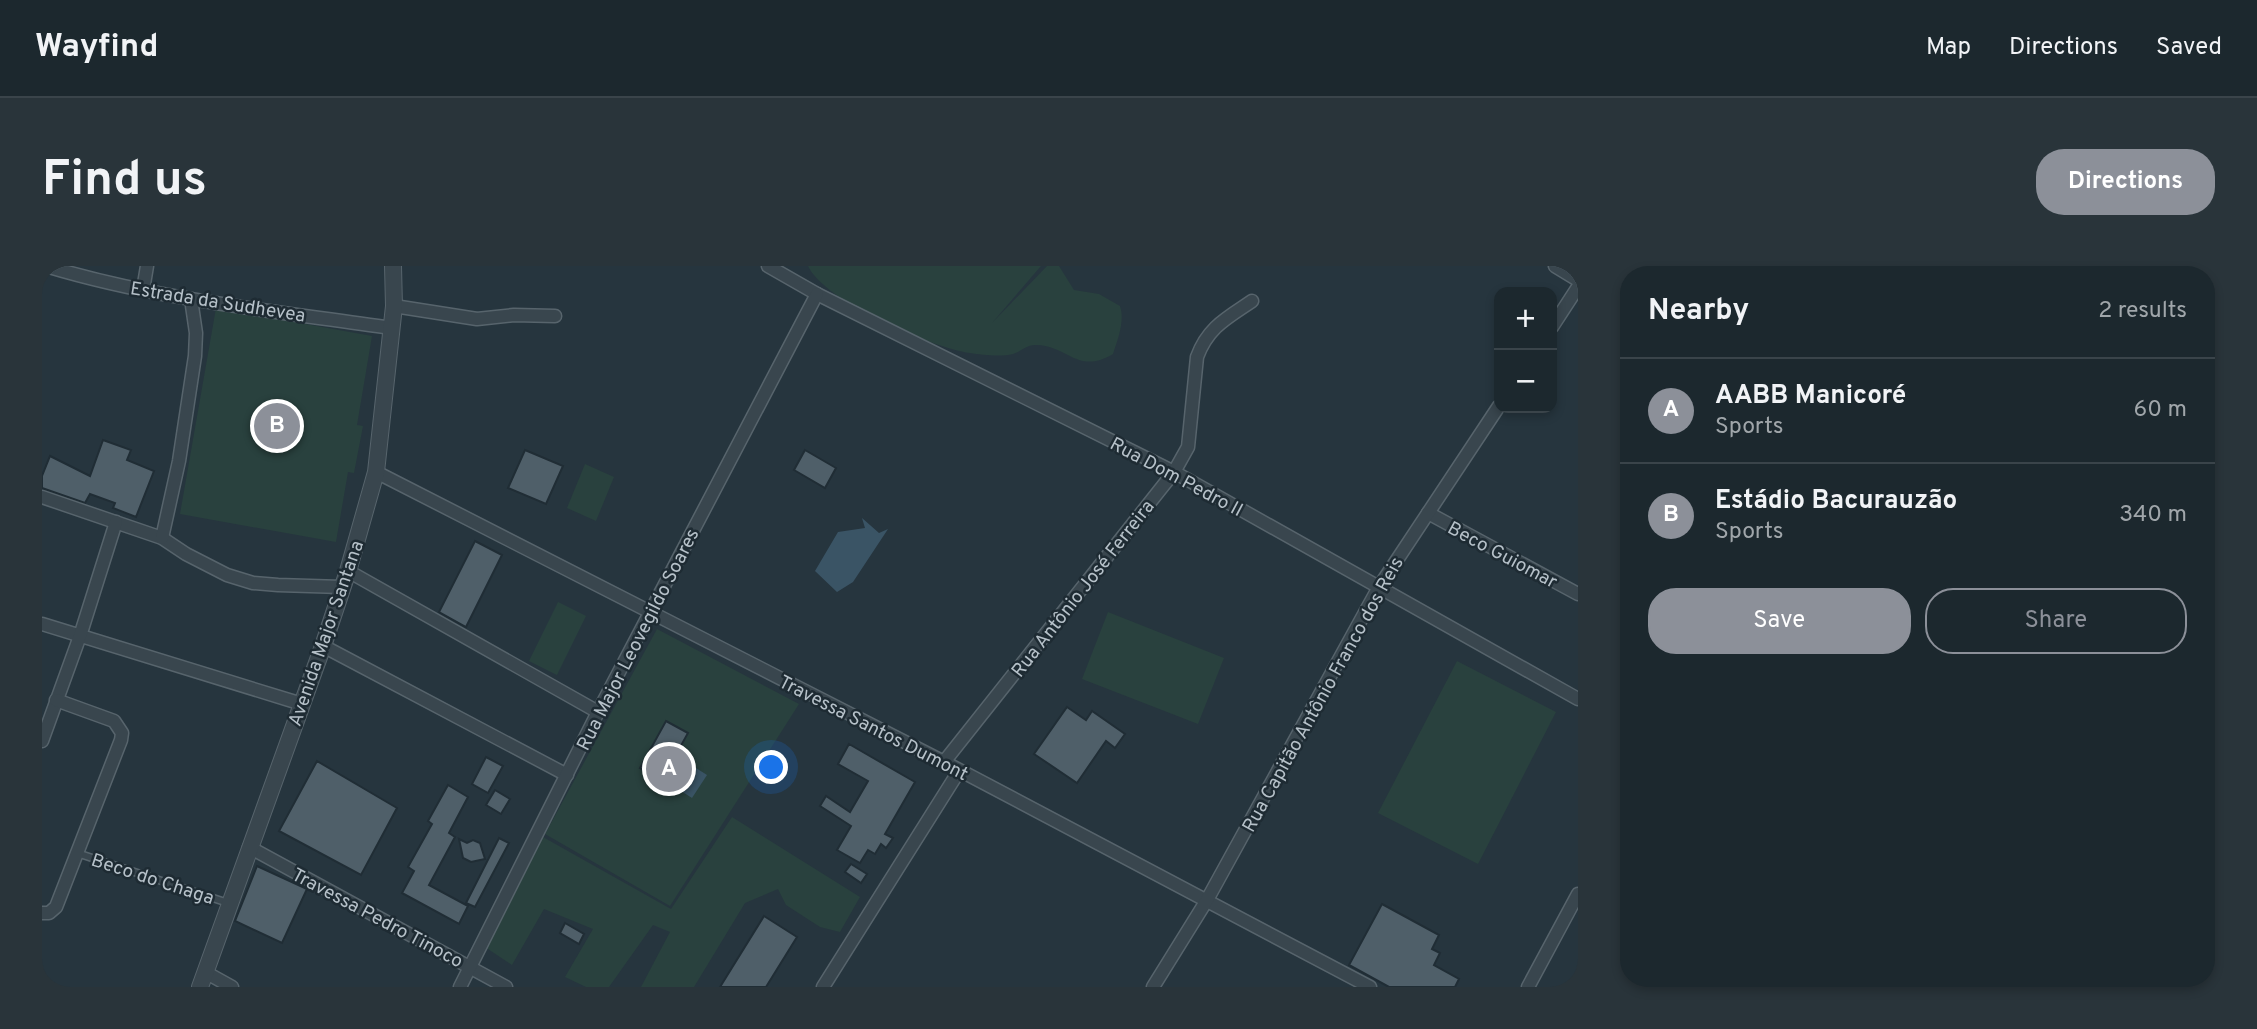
<!DOCTYPE html>
<html lang="en">
<head>
<meta charset="utf-8">
<style>
  :root { --surface:#1c282e; --page:#29343a; --text:#f1f3f6; --muted:#a0a6aa; --line:#3a444a; --accent:#8c9099 }
  body { margin:0; font-family:Overpass,sans-serif; background:var(--page); color:var(--text) }
  .controls { position:absolute; right:21px; top:21px; display:grid; overflow:hidden; border-radius:14px; box-shadow:0 4px 10px #0003 }
  .controls button { width:63px; height:63px; display:grid; place-items:center; padding:0; border:0; border-bottom:2px solid var(--line); background:var(--surface); color:var(--text); font:35px sans-serif }
  .you { position:absolute; left:730px; top:502px; width:24px; height:24px; margin:-18px; border:5px solid #fff; border-radius:50%; background:#1a73e8; box-shadow:0 0 0 10px #1a73e833 }
  .badge { display:grid; place-items:center; width:46px; height:46px; border-radius:50%; background:var(--accent); color:#fff; font-size:23px; font-weight:700 }
  .pin { position:absolute; translate:-50% -50%; border:4px solid #fff; box-shadow:0 2px 7px #0006 }
  .list { margin:0; padding:0; list-style:none }
  h2 { display:flex; justify-content:space-between; align-items:center; height:91px; margin:0; padding:0 28px; font-size:30px }
  h2 small { font-size:23px; font-weight:400; color:var(--muted) }
  .list li { display:grid; grid-template-columns:46px 1fr auto; gap:21px; align-items:center; box-sizing:border-box; height:105px; padding:0 28px; border-top:2px solid var(--line) }
  .list b { display:block; font-size:26px; white-space:nowrap }
  .list p { margin:0; font-size:23px; white-space:nowrap; color:var(--muted) }
  .list em { font-size:23px; font-style:normal; color:var(--muted) }
  .actions { display:flex; gap:14px; padding:21px 28px }
  .actions a { flex:1; padding:16px 0; border:2px solid var(--accent); border-radius:28px; text-align:center; font-size:24px; color:var(--accent) }
  .actions .main { background:var(--accent); color:#fff }
  .map { position:relative; flex:none; width:1536px; height:721px; overflow:hidden; border-radius:28px }
  header { display:flex; align-items:center; gap:42px; box-sizing:border-box; height:98px; padding:0 35px; background:var(--surface); border-bottom:2px solid var(--line) }
  header strong { font-size:33px }
  nav { display:flex; gap:38px; margin-inline-start:auto; font-size:24px }
  .intro { display:flex; align-items:center; justify-content:space-between; box-sizing:border-box; height:168px; padding:0 42px }
  h1 { margin:0; font-size:49px }
  .button { padding:18px 32px; border-radius:28px; background:var(--accent); color:#fff; font-size:24px; font-weight:700 }
  main { display:flex; gap:42px; padding:0 42px }
  aside { flex:1; background:var(--surface); border-radius:28px; box-shadow:0 4px 10px #0003 }
  .map>svg:first-child { display:block }
</style>
</head>
<body>
<header>
<strong>Wayfind</strong>
<nav><a>Map</a><a>Directions</a><a>Saved</a></nav>
</header>
<div class="intro"><h1>Find us</h1><a class="button">Directions</a></div>
<main>
<div class="map">
<svg width="1536" height="721" viewBox="0 0 1536 721">
  <rect width="100%" height="100%" fill="#26353e"/>
  <!-- green -->
  <g fill="#29413e">
    <path d="M766 0H999L950 57 1005 0H1017L1032 24 1057 28 1078 40C1083 55 1076 73 1071 88 1036 109 1026 80 995 79 985 78 980 85 971 88 959 91 940 89 928 87 890 82 782 35 766 0Z"/>
    <polygon points="174,42 330,70 315,159 321,160 312,207 306,206 294,276 138,248"/>
    <polygon points="543,198 572,211 554,255 525,242"/>
    <polygon points="516,336 544,350 515,409 487,395"/>
    <polygon points="1066,346 1182,392 1156,458 1040,413"/>
    <polygon points="615,363 757,438 628,640 503,568"/>
    <polygon points="1415,395 1514,446 1436,598 1336,547"/>
    <polygon points="690,551 818,631 798,666 778,661 744,639 736,623 703,637 652,721 599,721 628,666 611,659 567,721 544,721 523,711 551,663 502,643 470,699 443,681 501,571 629,643"/>
  </g>
  <!-- water -->
  <g fill="#3a5465">
    <polygon points="820,252 837,267 846,263 811,316 795,326 773,305 796,266 823,262"/>
    <polygon points="654,502 665,509 650,532 639,525"/>
  </g>
  <!-- building -->
  <g fill="#4f5f69" stroke="#202d35" stroke-width="2">
    <polygon points="61,174 89,184 85,194 112,205 94,251 71,242 73,237 48,228 43,237 0,222 0,210 8,190 48,210"/>
    <polygon points="483,184 521,200 504,238 466,222"/>
    <polygon points="763,184 794,202 783,222 752,204"/>
    <polygon points="433,275 460,289 424,361 397,346"/>
    <polygon points="1025,441 1044,454 1050,445 1083,468 1073,482 1064,475 1035,517 992,488"/>
    <polygon points="624,455 646,467 620,514 598,502"/>
    <polygon points="807,478 873,516 843,568 851,572 844,582 839,578 833,588 826,584 818,597 795,584 809,560 778,540 784,530 808,546 826,515 796,498"/>
    <polygon points="444,491 461,500 446,527 430,518"/>
    <polygon points="275,495 355,542 319,609 237,565"/>
    <polygon points="406,519 426,531 407,567 413,571 387,619 426,640 417,658 360,627 372,605 366,601 390,558 386,555"/>
    <polygon points="453,524 468,533 459,548 444,539"/>
    <polygon points="457,572 467,577 433,641 424,637"/>
    <polygon points="417,573 425,577 431,574 438,577 443,593 429,596 421,592"/>
    <polygon points="809,598 825,608 819,617 803,606"/>
    <polygon points="215,600 265,623 240,677 193,655"/>
    <polygon points="1340,638 1397,669 1390,683 1398,687 1392,699 1417,713 1413,721 1347,721 1307,699"/>
    <polygon points="722,650 755,671 724,721 678,721"/>
    <polygon points="523,657 542,668 537,678 518,667"/>
  </g>
  <g fill="none" stroke-linecap="round" stroke-linejoin="round">
    <defs>
      <polyline id="service" points="35,587 186,637"/>
      <g id="minor">
        <path d="M4 0C116 34 233 45 349 62"/>
        <polyline points="726,0 775,28 1132,206 1536,433"/>
        <polyline points="1513,0 1536,14"/>
        <polyline points="101,24 105,0"/>
        <polyline points="352,40 435,53 472,49 513,50"/>
        <polyline points="1510,61 1536,21"/>
        <polyline points="334,206 902,496 1328,721"/>
        <polyline points="0,231 120,272 144,288 185,309 211,317 236,319 300,321"/>
        <polyline points="1386,247 1536,328"/>
        <polyline points="120,272 137,195 153,90 154,67 149,33"/>
        <polyline points="306,305 556,446"/>
        <polyline points="0,358 260,438"/>
        <polyline points="281,380 525,509"/>
        <polyline points="0,475 38,370 74,256"/>
        <path d="M902 496 1132 206 1146 181 1155 91C1166 61 1185 52 1210 35"/>
        <polyline points="207,581 464,721"/>
        <polyline points="0,647 7,647 14,641 79,474 80,467 72,455 14,434"/>
        <polyline points="163,706 190,721"/>
        <polyline points="418,721 556,446 775,28"/>
        <polyline points="781,721 917,505"/>
        <polyline points="1111,721 1165,634 1337,321 1457,140"/>
        <polyline points="1486,721 1536,628"/>
      </g>
      <polyline id="tertiary" points="158,721 281,380 306,305 334,206 352,40 351,0"/>
    </defs>
    <!-- service casing -->
    <use href="#service" stroke="#57646c" stroke-width="9"/>
    <!-- minor casing -->
    <use href="#minor" stroke="#57646c" stroke-width="15"/>
    <!-- tertiary casing -->
    <use href="#tertiary" stroke="#57646c" stroke-width="18"/>
    <!-- service -->
    <use href="#service" stroke="#39464e" stroke-width="6"/>
    <!-- minor -->
    <use href="#minor" stroke="#39464e" stroke-width="12"/>
    <!-- tertiary -->
    <use href="#tertiary" stroke="#39464e" stroke-width="16"/>
  </g>
  <g text-anchor="middle" stroke-width="5" stroke-linejoin="round" paint-order="stroke">
    <!-- street labels -->
    <g font-size="19" fill="#b6c1c9" stroke="#1e2b33">
      <text transform="translate(176 35) rotate(9)" y="7">Estrada da Sudhevea</text>
      <text transform="translate(1135 210) rotate(28)" y="7">Rua Dom Pedro II</text>
      <text transform="translate(1461 288) rotate(28)" y="7">Beco Guiomar</text>
      <text transform="translate(1040 322) rotate(-52)" y="7">Rua Antônio José Ferreira</text>
      <text transform="translate(283 367) rotate(-71)" y="7">Avenida Major Santana</text>
      <text transform="translate(595 373) rotate(-63)" y="7">Rua Major Leovegildo Soares</text>
      <text transform="translate(1280 428) rotate(-61)" y="7">Rua Capitão Antônio Franco dos Reis</text>
      <text transform="translate(832 461) rotate(27)" y="7">Travessa Santos Dumont</text>
      <text transform="translate(111 612) rotate(18)" y="7">Beco do Chaga</text>
      <text transform="translate(336 651) rotate(28)" y="7">Travessa Pedro Tinoco</text>
    </g>
  </g>
</svg>
<div class="controls">
<button>+</button>
<button>−</button>
</div>
<div class="you"></div>
<div class="pin badge" style="left:627px;top:503px">A</div>
<div class="pin badge" style="left:235px;top:160px">B</div>
</div>
<aside>
<h2>Nearby<small>2 results</small></h2>
<ul class="list">
<li><span class="badge">A</span><div><b>AABB Manicoré</b><p>Sports</p></div><em>60 m</em></li>
<li><span class="badge">B</span><div><b>Estádio Bacurauzão</b><p>Sports</p></div><em>340 m</em></li>
</ul>
<div class="actions"><a class="main">Save</a><a>Share</a></div>
</aside>
</main>
</body>
</html>
